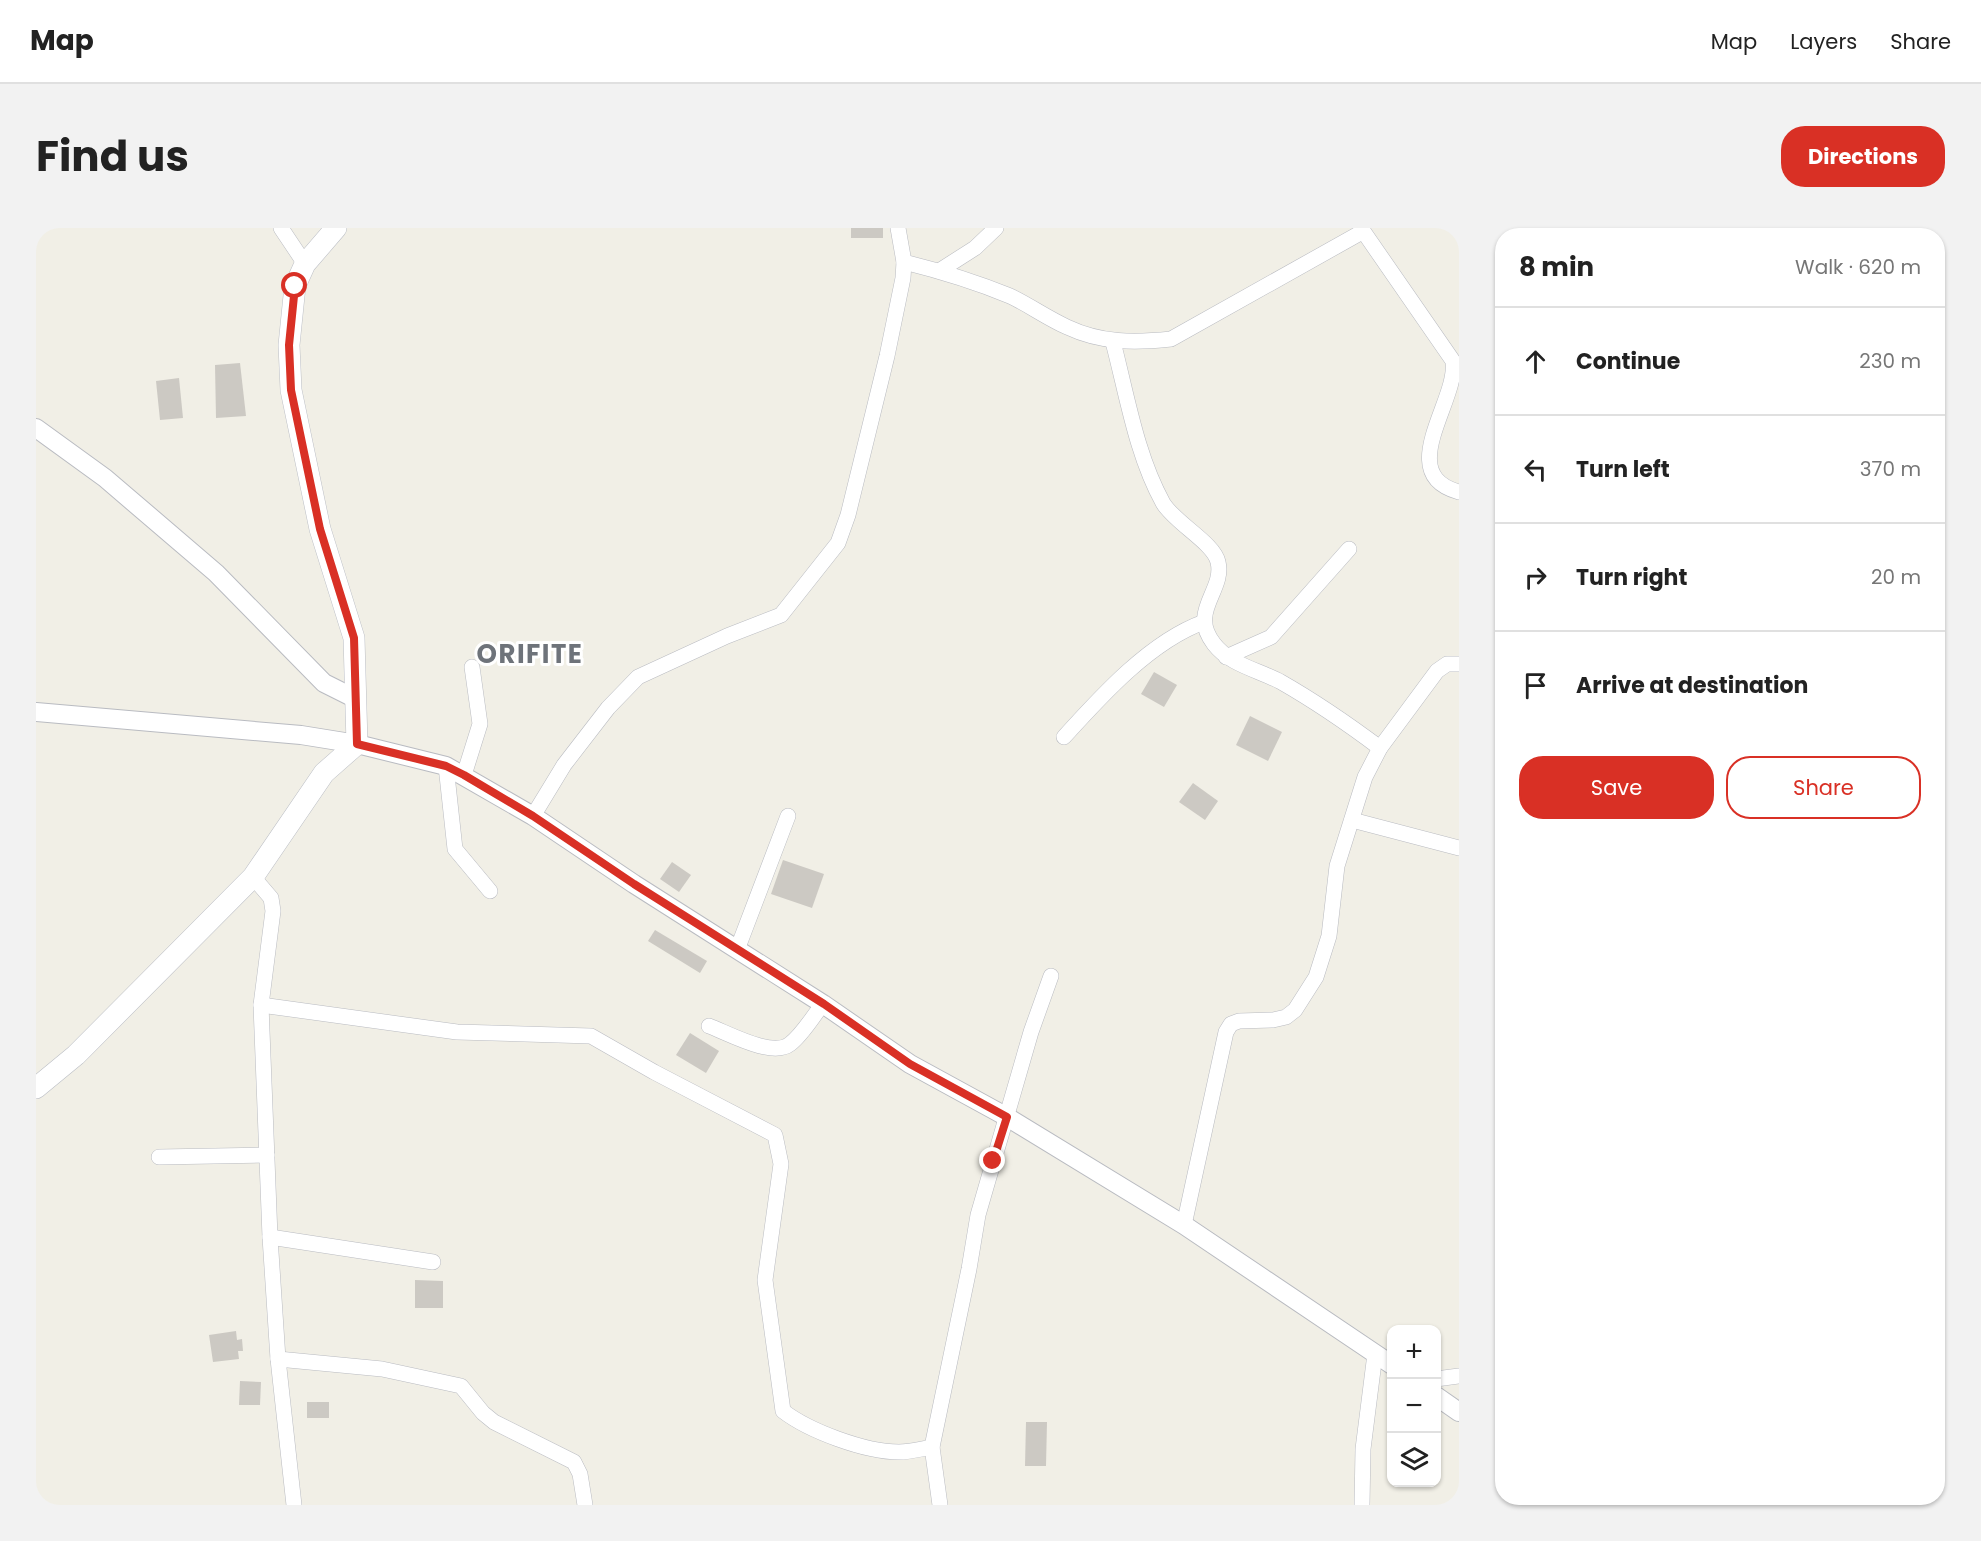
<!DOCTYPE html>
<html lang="en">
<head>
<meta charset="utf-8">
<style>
  :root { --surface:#fff; --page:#f2f2f2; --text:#222; --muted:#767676; --line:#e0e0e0; --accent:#d93025 }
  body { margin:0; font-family:Poppins,sans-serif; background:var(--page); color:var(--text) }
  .controls { position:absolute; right:18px; bottom:18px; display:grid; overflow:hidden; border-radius:12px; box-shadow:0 2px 4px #0004 }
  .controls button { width:54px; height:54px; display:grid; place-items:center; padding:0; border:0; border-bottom:2px solid var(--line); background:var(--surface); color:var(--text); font:30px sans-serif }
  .stop { position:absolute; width:18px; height:18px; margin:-14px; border:4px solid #d93025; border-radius:50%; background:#fff }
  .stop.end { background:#d93025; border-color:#fff; box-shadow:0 2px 6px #0008 }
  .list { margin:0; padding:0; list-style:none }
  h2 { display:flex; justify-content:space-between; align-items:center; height:78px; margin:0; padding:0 24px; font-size:26px }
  h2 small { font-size:20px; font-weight:400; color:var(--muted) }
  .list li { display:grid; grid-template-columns:39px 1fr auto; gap:18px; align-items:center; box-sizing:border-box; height:108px; padding:0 24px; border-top:2px solid var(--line) }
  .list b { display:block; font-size:22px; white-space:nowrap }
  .list em { font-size:20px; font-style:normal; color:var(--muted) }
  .actions { display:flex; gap:12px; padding:18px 24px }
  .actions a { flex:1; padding:14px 0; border:2px solid var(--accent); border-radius:24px; text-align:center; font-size:21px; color:var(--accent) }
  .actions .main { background:var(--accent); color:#fff }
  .icon { flex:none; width:33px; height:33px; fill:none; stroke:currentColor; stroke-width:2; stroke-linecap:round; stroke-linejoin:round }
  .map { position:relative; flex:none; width:1423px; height:1277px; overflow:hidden; border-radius:24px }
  header { display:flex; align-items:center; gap:36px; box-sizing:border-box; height:84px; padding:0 30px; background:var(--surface); border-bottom:2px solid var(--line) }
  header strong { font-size:28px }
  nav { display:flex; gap:33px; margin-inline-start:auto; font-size:21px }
  .intro { display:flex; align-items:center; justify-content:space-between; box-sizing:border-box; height:144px; padding:0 36px }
  h1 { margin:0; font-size:42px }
  .button { padding:15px 27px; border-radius:24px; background:var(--accent); color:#fff; font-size:21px; font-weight:700 }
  main { display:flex; gap:36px; padding:0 36px }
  aside { flex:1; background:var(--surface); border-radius:24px; box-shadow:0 2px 4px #0004 }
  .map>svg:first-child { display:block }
</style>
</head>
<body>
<header>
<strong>Map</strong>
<nav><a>Map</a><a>Layers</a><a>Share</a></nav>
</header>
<div class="intro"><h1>Find us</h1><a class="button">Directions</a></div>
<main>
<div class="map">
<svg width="1423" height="1277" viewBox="0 0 1423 1277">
  <rect width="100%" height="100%" fill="#f1efe6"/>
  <!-- building -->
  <g fill="#ccc9c3">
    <rect x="815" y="0" width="32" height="10"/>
    <polygon points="204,135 210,188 180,190 179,137"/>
    <polygon points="143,150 147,190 124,192 120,153"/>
    <polygon points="1118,444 1141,457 1128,479 1105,466"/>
    <polygon points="1214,488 1246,504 1232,533 1200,517"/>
    <polygon points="1157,555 1182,573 1169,592 1143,574"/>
    <polygon points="747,632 788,646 776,680 735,666"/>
    <polygon points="636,634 655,647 643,664 624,651"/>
    <polygon points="619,702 671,733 664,745 612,713"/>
    <polygon points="654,805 683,823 670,845 640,827"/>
    <polygon points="379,1052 407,1053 407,1080 379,1080"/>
    <polygon points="200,1103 201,1112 206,1111 207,1123 202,1123 203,1131 177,1134 173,1107"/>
    <polygon points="204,1153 225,1154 224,1177 203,1177"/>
    <rect x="271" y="1174" width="22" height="16"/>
    <polygon points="990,1194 1011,1194 1010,1238 989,1238"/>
  </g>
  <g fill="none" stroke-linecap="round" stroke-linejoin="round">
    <defs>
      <g id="minor">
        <polyline points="245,0 269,36"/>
        <path d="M1325 0 1417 133C1423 172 1357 246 1423 264"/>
        <path d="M868 34C904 43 940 54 974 68 993 77 1011 90 1031 99 1065 115 1098 115 1135 111L1326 4"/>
        <polyline points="903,43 939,20 960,0"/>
        <path d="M1077 114C1091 167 1100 226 1127 275 1139 295 1178 315 1182 334 1189 363 1152 383 1178 416 1194 437 1223 442 1245 454 1280 474 1312 496 1344 520"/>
        <polyline points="1190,429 1235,409 1313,321"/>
        <path d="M1028 509C1066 467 1115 413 1168 394"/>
        <polyline points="410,538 419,621 454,663"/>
        <polyline points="428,547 444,496 436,439"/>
        <polyline points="497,588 528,537 572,480 602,449 691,408 745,387 802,315 812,287 851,128 867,50 868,34 862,0"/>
        <polyline points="1316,592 1423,620"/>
        <polyline points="217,649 235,670 237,683 225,777 234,1009 242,1131 258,1277"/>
        <polyline points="701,722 752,588"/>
        <path d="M225 777 421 804 555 808 618 844 739 907 745 936 729 1052 747 1183C773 1203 829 1224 863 1224 873 1224 885 1221 896 1219"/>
        <path d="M673 798C692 805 736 830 754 816 767 806 777 788 787 776"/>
        <polyline points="123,929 231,927"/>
        <polyline points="1148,997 1190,804 1195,796 1203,793 1237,792 1250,789 1259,782 1280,749 1293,708 1301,638 1329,549 1344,520 1401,443 1411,436 1423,436"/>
        <polyline points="234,1009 397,1034"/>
        <polyline points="242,1131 346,1141 425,1158 447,1185 458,1194 538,1234 544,1246 549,1277"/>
        <polyline points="1400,1151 1423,1148"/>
        <polyline points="904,1277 896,1219 933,1041 942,987 995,804 1015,748"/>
        <polyline points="1326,1277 1327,1221 1339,1126"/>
      </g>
      <g id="tertiary">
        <polyline points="0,200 69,250 180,345 288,455 320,471"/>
        <polyline points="0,484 265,507 321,516 410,538 497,588 598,656 787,776 874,836 971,889 1148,997 1356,1137"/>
        <polyline points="1400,1168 1423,1184"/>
      </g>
      <polyline id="secondary" points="0,860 40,827 217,649 288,545 321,516 318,410 284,301 255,162 253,117 259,58 269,36 300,0"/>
    </defs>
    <!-- minor casing -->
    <use href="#minor" stroke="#b9bbc1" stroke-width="16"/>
    <!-- tertiary casing -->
    <use href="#tertiary" stroke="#b9bbc1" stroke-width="20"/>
    <!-- secondary casing -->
    <use href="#secondary" stroke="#bbbec5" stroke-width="22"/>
    <!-- minor -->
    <use href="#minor" stroke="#fff" stroke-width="15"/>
    <!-- tertiary -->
    <use href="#tertiary" stroke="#fff" stroke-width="18"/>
    <!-- secondary -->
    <use href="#secondary" stroke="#fff" stroke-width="21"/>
  </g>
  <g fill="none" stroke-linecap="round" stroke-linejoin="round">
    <!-- route -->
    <polyline stroke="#d93025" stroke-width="8" points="259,58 253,117 255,162 284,301 318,410 321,516 410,538 428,547 497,588 598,656 788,776 874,836 971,889 957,933"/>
  </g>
  <g text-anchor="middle" stroke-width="6" stroke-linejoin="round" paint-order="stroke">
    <!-- district labels -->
    <g font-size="26" font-weight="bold" letter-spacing="1.5" fill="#6e737a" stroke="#fff">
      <text x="494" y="435">ORIFITE</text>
    </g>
  </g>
</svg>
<div class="controls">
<button>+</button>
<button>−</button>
<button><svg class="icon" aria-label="layers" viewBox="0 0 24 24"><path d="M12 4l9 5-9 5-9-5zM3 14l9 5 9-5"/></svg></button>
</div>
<div class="stop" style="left:259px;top:58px"></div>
<div class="stop end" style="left:957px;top:933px"></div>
</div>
<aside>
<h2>8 min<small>Walk · 620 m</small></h2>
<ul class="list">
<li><svg class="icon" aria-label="ahead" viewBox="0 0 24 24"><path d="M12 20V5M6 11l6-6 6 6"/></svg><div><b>Continue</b></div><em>230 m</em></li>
<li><svg class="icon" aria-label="left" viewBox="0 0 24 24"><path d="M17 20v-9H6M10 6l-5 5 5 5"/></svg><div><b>Turn left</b></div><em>370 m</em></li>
<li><svg class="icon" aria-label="right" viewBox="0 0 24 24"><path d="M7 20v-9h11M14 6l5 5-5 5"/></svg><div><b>Turn right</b></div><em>20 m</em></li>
<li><svg class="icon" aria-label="arrive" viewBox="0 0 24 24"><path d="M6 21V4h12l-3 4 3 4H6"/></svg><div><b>Arrive at destination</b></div></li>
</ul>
<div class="actions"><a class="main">Save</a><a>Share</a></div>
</aside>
</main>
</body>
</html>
